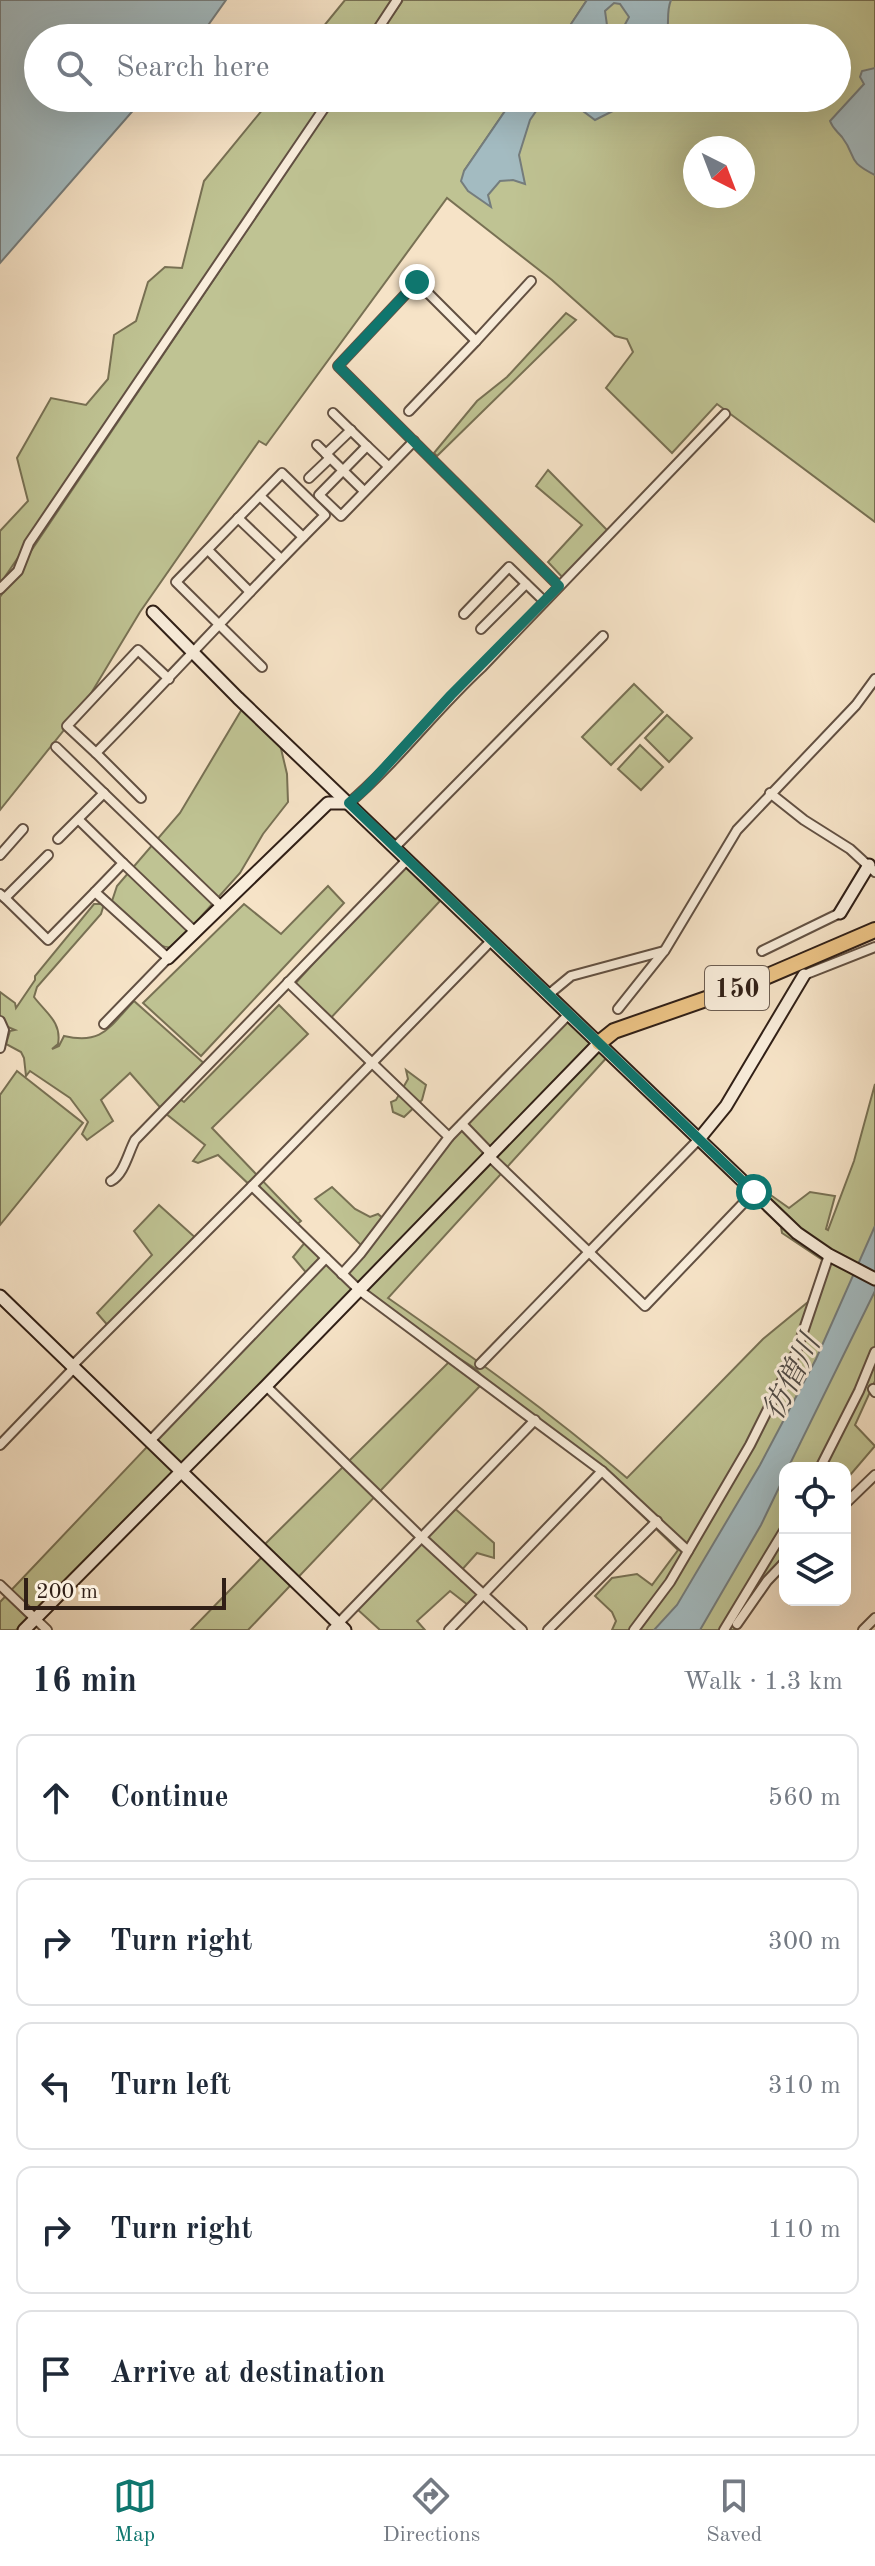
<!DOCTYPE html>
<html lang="en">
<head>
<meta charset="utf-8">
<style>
  :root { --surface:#fff; --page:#f2f2f3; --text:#1f2937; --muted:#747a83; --line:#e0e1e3; --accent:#0f766e }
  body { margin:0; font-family:"Old Standard TT","Noto Serif JP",serif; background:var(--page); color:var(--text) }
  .controls { position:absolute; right:24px; bottom:24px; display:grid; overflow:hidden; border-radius:16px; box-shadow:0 8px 32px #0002 }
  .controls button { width:72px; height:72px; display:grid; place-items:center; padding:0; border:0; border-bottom:2px solid var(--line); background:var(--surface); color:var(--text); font:40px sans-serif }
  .compass { position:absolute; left:683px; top:136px; width:72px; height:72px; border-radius:50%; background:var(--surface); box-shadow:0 8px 32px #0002; rotate:138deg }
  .scale { position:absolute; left:24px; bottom:20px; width:202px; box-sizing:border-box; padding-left:8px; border:4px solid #301f16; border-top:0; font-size:22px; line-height:28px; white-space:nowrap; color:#301f16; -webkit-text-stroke:6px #f9eddb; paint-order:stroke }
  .stop { position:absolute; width:24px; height:24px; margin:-18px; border:6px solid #0f766e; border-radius:50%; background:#fff }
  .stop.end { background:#0f766e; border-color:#fff; box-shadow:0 2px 8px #0008 }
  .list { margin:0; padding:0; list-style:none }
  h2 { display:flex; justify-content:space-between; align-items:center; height:104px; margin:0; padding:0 32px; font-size:34px }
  h2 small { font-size:26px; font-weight:400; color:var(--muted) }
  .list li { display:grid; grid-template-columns:52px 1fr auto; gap:24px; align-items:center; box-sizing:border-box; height:128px; margin:0 16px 16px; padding:0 16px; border:2px solid var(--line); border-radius:16px }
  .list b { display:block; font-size:30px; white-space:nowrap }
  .list em { font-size:26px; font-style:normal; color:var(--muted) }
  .icon { flex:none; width:44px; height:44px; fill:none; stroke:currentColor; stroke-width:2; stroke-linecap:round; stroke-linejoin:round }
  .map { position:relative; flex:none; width:875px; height:1630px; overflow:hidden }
  .search { position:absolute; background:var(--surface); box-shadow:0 8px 32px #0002; left:24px; right:24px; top:24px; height:88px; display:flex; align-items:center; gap:20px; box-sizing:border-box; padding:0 28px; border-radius:44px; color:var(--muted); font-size:30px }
  .sheet { height:824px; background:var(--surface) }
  nav { display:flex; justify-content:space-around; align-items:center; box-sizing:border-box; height:112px; border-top:2px solid var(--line); background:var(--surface); font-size:22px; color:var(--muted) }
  nav a { display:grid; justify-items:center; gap:4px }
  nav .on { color:var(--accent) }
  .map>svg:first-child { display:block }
</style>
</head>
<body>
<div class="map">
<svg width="875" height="1630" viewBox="0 0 875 1630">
  <rect width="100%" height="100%" fill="#f6e3c7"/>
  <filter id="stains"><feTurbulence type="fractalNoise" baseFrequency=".0025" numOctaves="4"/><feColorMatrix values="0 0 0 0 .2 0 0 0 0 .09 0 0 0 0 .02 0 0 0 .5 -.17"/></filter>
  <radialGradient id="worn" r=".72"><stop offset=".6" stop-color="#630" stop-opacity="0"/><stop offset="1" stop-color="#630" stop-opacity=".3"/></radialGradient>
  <!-- green -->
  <g fill="#bfc393" stroke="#787154" stroke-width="2" fill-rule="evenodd">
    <polygon points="345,0 399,0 373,38 314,38"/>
    <polygon points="403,0 587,0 564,35 565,38 377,38"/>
    <path d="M590 0H875V522L717 404 672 453 606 388 633 352 627 339 615 336 552 280 447 198 266 445 259 441 140 612 84 705 0 810V597L336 98H514L464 171 527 98H837V38H568ZM695 148H743V196H695Z"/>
    <polygon points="272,98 332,98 0,584 0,531 28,501 17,458 51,398 86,405 108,379 114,335 136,321 148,282 165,267 182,268 204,181"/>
    <polygon points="566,313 576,320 437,456 434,453 477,401 507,377"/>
    <polygon points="548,470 609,532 565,580 548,562 582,525 536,486"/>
    <polygon points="634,684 663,712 611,765 582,737"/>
    <path d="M242 709 278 736 287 774 288 802 263 834 240 873 173 948C146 946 127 922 112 901L117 886 180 813Z"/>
    <polygon points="667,715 692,738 669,762 645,738"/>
    <polygon points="640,745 663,767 641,790 618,769"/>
    <polygon points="403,864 440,901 328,1021 293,986"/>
    <polygon points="328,886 344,903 201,1056 143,1003 244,904 281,934"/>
    <path d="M94 904H104L101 914 37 987 34 997C46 1013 62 1022 58 1044L52 1049 59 1046 64 1036C103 1045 109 1027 134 1001L207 1066 177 1097 184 1102 279 1005 308 1034 212 1128 301 1221 294 1227 218 1155 198 1163 193 1161 205 1145 165 1113 130 1073 101 1100 113 1121 87 1140 82 1134 88 1122 70 1098 30 1071 26 1076 24 1058 21 1052 6 1044 10 1031 15 1030 6 1026 0 1044V992L15 1003 16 1008 35 980V976Z"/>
    <path d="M568 1015 610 1054 388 1298C470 1355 551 1413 627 1478L763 1339 808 1302 813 1305 827 1263 782 1233 781 1227 700 1145 789 1208 810 1192 835 1196 826 1229 828 1230 854 1161 875 1084V1381L855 1425 875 1446 845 1481V1468H785V1553L735 1625 737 1630H612L616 1621 612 1612 595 1596 612 1578 637 1574 652 1585 678 1550 573 1449 490 1386 476 1369 397 1319 359 1290 16 1630H0V1602L309 1276 293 1257 307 1240 342 1273 363 1247 315 1199 332 1187 355 1209 370 1217 378 1214 385 1220 451 1139Z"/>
    <polygon points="406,1070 426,1085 422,1100 404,1117 393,1112 391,1102 396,1100 408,1079"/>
    <polygon points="17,1071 83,1123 0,1225 0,1095"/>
    <polygon points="159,1205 198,1240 110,1328 97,1313 152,1255 134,1231"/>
    <polygon points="448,1363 454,1363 480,1386 248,1630 191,1630 263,1556 260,1549"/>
    <polygon points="452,1506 494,1543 494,1558 477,1553 459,1573 461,1581 482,1595 468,1605 450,1591 417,1621 425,1630 380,1630 357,1609"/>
  </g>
  <!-- water -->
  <g fill="#a3bbc1" stroke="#757d7d" stroke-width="2">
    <polygon points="0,0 226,0 199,38 38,38 38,98 144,98 0,263"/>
    <path d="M587 0H671C665 14 671 28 665 38H604L610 29 623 28 629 17 620 4 614 3 605 11 607 25 597 38H565L563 36Z"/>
    <path d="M875 68V175C845 160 858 158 842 137 837 131 833 129 830 121L864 84 860 77 862 71Z"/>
    <polygon points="514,98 545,98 530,120 519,155 525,184 513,180 500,181 488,195 491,207 468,191 461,181 464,171"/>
    <polygon points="577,98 627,98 621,107 595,120 583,111"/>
    <polygon points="875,1226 875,1291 788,1468 785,1468 785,1475 761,1525 700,1630 654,1630 677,1605 760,1465 816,1359"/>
  </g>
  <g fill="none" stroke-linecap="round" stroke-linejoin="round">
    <defs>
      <g id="street">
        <polyline points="372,38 397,0"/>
        <polyline points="531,281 476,341 417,282 338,366 559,586"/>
        <polyline points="409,411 476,341"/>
        <polyline points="333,413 367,446"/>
        <polyline points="317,445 364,491"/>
        <polyline points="326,454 351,430"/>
        <polyline points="388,466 367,446 319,495 341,516 414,441"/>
        <polyline points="309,478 330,458"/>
        <polyline points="260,496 303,537"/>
        <polyline points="238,518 281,559"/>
        <polyline points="208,550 250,592"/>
        <polyline points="0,589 18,571 29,543 331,98"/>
        <polyline points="464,614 509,567 544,601"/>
        <polyline points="481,629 526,584"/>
        <polyline points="56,747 220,905"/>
        <polyline points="96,753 67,726 138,650 169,679"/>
        <polyline points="770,793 804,820 850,849 875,872"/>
        <path d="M141 798 96 753C173 675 247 593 325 515L282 473 176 582 262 667"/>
        <path d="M349 803C397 762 435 710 482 667L725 414"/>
        <polyline points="79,820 123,863 95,892 168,958 104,1024"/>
        <polyline points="58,839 104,793"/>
        <polyline points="394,848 603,636"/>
        <polyline points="0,855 23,829"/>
        <polyline points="123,863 194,931"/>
        <polyline points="0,894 5,898 48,855"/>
        <polyline points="5,898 48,940 95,892"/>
        <polyline points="762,951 840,913"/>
        <polyline points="804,975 875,947"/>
        <polyline points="288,982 449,1137"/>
        <polyline points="548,995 571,976 664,951"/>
        <polyline points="618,1009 665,950 737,830 856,705 875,679"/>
        <polyline points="0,1021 4,1030 0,1048"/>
        <polyline points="462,1124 490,1153"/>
        <polyline points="488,1155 645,1306 754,1192"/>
        <path d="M111 1181C124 1174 128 1153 135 1140L407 860"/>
        <polyline points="252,1186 359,1290 602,1471 688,1551"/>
        <polyline points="342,1274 360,1254 449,1137 568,1015"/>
        <polyline points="480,1364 699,1139"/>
        <polyline points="72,1366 252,1186 491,941"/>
        <polyline points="266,1386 421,1537 522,1630"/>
        <polyline points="873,1389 875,1392"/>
        <polyline points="150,1441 326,1258"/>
        <polyline points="0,1445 74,1368"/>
        <polyline points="820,1468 859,1391 875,1352"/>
        <polyline points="845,1504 875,1475"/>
        <polyline points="0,1585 47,1630"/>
        <polyline points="737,1624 767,1581 785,1562"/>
        <polyline points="332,1630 535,1420"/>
        <polyline points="449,1630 602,1471"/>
        <polyline points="548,1630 657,1521"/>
        <polyline points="634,1630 670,1582 750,1445 796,1353 829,1255"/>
        <polyline points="724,1630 785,1529"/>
        <polyline points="863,1630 875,1618"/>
      </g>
      <g id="secondary">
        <polyline points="153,612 238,698 797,1233 829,1255 875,1279"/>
        <polyline points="840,913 869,865"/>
        <polyline points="168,958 328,803 349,803"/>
        <polyline points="699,1139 726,1106 804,975"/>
        <polyline points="0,1296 345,1630"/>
        <polyline points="24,1630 266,1386 599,1043"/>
      </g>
      <polyline id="highway" points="599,1043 614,1031 749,984 875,930"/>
    </defs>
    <!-- street casing -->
    <use href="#street" stroke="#625042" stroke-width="12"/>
    <!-- secondary casing -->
    <use href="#secondary" stroke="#301f16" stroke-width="15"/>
    <!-- highway casing -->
    <use href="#highway" stroke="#301f16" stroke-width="18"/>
    <!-- street -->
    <use href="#street" stroke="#f9eddb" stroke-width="8"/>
    <!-- secondary -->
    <use href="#secondary" stroke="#f9eddb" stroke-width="11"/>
    <!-- highway -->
    <use href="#highway" stroke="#ebc284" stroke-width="14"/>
  </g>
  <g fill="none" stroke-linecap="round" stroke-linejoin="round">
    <!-- route -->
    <polyline stroke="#0f766e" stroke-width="10" points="417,282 338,366 559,586 451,695 365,789 349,803 754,1192"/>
  </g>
  <g text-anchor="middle" stroke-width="6" stroke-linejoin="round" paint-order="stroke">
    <!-- shield labels -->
    <rect fill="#f9eddb" stroke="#6c5d51" stroke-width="2" x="705" y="966" width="64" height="44" rx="6"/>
    <g font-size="26" font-weight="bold" fill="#301f16">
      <text x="737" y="997">150</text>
    </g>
    <!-- water labels -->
    <g font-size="30" font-style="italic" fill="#524e49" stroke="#f9eddb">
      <text transform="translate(791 1377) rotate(-63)" y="10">彷僧川</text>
    </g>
  </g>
  <rect width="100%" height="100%" filter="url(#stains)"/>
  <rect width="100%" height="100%" fill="url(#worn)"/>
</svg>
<div class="controls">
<button><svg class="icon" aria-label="locate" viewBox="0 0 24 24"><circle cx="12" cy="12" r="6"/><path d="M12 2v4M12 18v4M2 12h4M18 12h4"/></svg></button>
<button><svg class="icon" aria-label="layers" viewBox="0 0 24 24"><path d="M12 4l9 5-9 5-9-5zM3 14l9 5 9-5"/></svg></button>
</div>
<svg class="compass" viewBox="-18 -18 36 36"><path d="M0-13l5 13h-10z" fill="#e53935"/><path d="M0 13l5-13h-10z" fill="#747a83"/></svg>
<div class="scale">200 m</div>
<div class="stop" style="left:754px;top:1192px"></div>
<div class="stop end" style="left:417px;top:282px"></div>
<div class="search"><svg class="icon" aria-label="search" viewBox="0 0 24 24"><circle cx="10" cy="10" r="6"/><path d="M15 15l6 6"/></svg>Search here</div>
</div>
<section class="sheet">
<h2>16 min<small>Walk · 1.3 km</small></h2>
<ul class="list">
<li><svg class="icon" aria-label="ahead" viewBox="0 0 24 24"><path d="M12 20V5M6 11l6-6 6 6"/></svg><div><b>Continue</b></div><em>560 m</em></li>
<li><svg class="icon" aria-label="right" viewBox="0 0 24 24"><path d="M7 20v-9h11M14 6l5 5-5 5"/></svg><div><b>Turn right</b></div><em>300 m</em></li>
<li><svg class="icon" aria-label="left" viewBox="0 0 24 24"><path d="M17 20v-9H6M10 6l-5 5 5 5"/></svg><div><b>Turn left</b></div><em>310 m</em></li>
<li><svg class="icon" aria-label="right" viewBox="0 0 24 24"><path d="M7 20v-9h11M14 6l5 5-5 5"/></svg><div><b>Turn right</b></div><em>110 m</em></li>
<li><svg class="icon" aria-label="arrive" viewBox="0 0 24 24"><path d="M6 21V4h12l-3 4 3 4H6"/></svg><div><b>Arrive at destination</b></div></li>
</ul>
</section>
<nav>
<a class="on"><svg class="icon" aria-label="map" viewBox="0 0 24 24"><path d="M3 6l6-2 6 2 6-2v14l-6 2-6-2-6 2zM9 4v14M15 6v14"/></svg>Map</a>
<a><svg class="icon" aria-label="directions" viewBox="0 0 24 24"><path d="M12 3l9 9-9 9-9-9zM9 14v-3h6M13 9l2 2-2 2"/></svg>Directions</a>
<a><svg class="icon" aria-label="saved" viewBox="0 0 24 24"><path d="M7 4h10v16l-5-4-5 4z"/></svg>Saved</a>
</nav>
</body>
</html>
